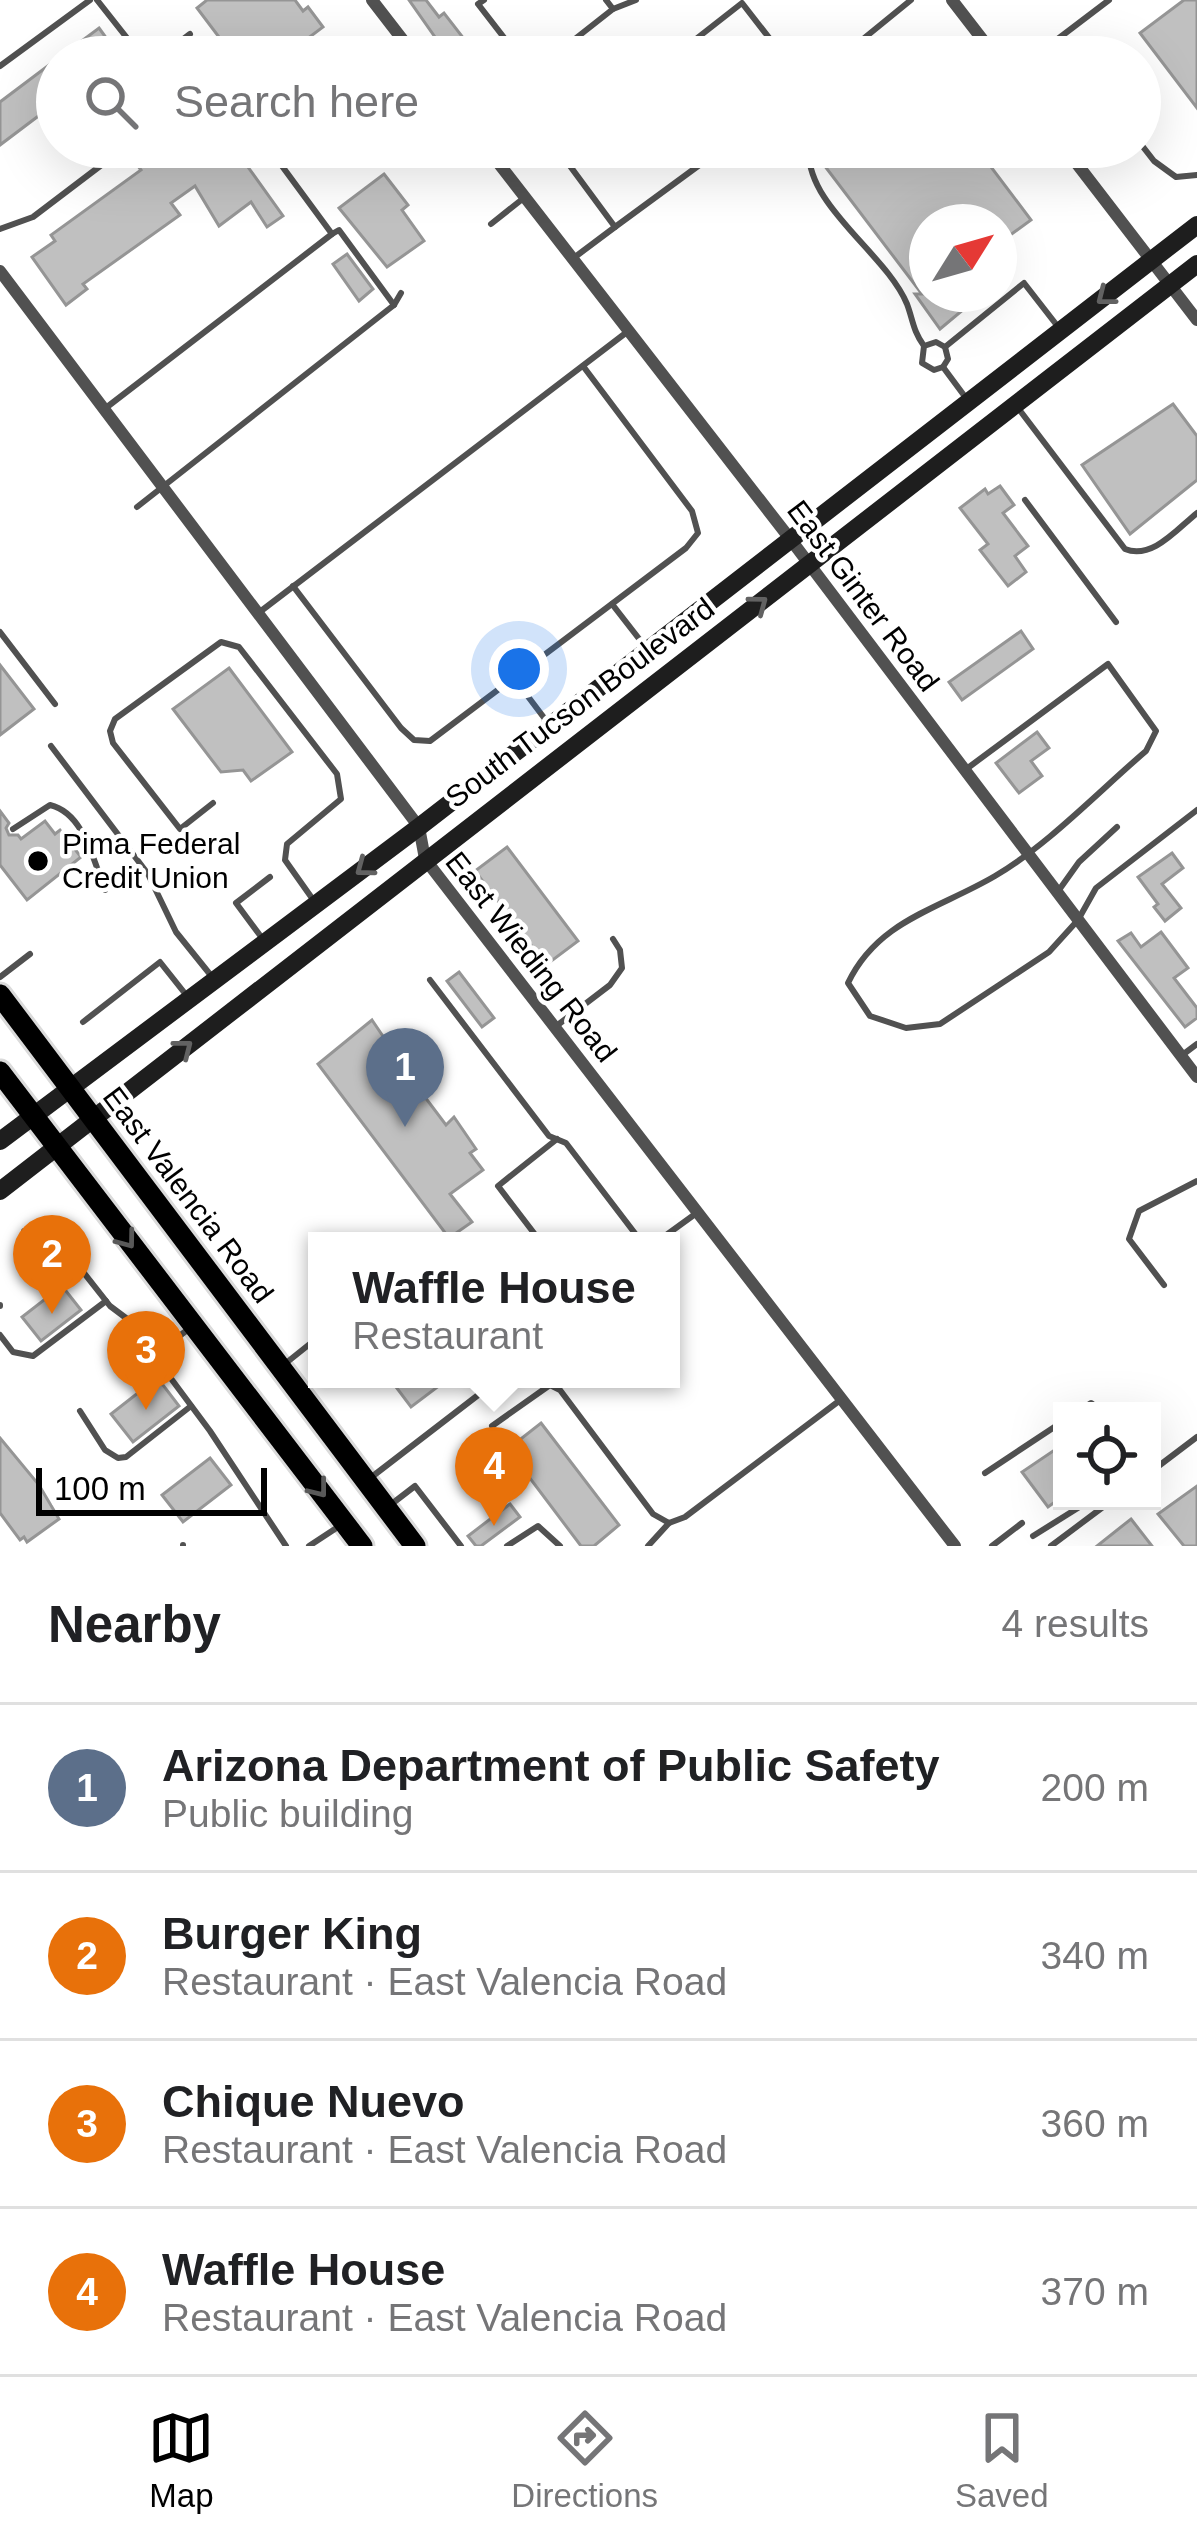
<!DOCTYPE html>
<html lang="en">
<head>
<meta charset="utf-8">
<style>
  :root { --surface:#fff; --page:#f6f6f6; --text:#202124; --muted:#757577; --line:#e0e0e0; --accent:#000 }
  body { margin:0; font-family:Arial,sans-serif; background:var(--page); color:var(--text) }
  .controls { position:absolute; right:36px; bottom:36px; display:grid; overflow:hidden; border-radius:0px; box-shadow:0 12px 48px #0002 }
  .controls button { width:108px; height:108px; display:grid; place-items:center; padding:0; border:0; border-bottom:3px solid var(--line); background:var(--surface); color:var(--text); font:60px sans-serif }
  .compass { position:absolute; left:909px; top:204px; width:108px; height:108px; border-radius:50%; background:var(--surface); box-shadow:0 12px 48px #0002; rotate:53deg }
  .scale { position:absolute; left:36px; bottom:30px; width:231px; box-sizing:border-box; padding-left:12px; border:6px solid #000; border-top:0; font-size:33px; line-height:42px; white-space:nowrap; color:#000; -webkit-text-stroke:9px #fff; paint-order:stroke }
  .you { position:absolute; left:519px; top:669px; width:42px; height:42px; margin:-30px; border:9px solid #fff; border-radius:50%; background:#1a73e8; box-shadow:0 0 0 18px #1a73e833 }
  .badge { display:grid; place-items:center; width:78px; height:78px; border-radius:50%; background:var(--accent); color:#fff; font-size:39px; font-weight:700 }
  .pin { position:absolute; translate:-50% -99px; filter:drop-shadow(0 3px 6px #0008) }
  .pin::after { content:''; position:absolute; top:63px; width:42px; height:36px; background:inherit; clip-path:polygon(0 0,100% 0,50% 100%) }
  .popup { position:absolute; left:308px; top:1232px; width:372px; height:156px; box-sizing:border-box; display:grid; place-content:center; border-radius:0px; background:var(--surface); filter:drop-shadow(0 3px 9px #0005); font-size:39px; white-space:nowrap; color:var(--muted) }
  .popup b { font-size:45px; color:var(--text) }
  .popup::after { content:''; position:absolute; left:50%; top:100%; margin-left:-24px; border:24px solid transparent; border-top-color:var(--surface) }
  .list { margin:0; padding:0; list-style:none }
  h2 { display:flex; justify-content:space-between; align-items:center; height:156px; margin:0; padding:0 48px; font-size:51px }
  h2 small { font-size:39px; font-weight:400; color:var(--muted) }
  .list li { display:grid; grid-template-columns:78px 1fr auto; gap:36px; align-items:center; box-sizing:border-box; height:168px; padding:0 48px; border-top:3px solid var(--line) }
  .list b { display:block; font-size:45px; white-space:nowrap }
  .list p { margin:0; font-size:39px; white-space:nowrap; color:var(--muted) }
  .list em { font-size:39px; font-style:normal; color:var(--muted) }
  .icon { flex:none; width:66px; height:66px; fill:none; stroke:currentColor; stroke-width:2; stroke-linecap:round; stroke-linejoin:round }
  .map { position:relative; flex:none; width:1197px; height:1546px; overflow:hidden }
  .search { position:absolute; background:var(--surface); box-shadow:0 12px 48px #0002; left:36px; right:36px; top:36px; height:132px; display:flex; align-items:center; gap:30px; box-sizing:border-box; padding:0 42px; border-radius:66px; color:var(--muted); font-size:45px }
  .sheet { height:828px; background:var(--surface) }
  nav { display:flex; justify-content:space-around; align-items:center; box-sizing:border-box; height:168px; border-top:3px solid var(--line); background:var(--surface); font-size:33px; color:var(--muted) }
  nav a { display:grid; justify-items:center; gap:6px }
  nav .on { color:var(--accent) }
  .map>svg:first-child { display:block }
</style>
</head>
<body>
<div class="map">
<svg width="1197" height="1546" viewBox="0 0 1197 1546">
  <rect width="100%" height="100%" fill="#fff"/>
  <!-- building -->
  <g fill="#c0c0c0" stroke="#959595" stroke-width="3">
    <polygon points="207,0 295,0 303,11 308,7 323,27 283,57 234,57 197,8"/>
    <polygon points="409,0 426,0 439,17 444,13 478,57 449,57"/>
    <polygon points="1184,0 1197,0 1197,108 1140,33"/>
    <polygon points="99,28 120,57 60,57 75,46"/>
    <polygon points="57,59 57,120 49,108 0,145 0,102"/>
    <polygon points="124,147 241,147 253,163 248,167 283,216 267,227 251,202 219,226 195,186 171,203 180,215 83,284 87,289 66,305 32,257 55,241 51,235 141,170"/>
    <polygon points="847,147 976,147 1031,220 999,243 999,222 927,222 927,294 982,294 940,329 915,294 922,294 824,165"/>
    <polygon points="384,174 408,205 402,210 424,241 387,267 339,208"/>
    <polygon points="347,254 373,289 359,301 333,264"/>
    <polygon points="1173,404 1197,436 1197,480 1130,534 1082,465"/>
    <polygon points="1000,486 1014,505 1003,513 1028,546 1015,556 1026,572 1008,586 980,550 988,544 960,508 985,489 988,494"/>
    <polygon points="1021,631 1033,649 962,700 949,682"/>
    <polygon points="0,665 34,709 0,735"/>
    <polygon points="229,668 292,752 251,781 243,770 221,772 173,709"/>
    <polygon points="1037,732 1049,748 1031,761 1042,776 1019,793 996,763"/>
    <polygon points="0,811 9,823 6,828 9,835 18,835 21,839 45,821 55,834 60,830 81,857 27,900 0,865"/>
    <polygon points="507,847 578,941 546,965 475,871"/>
    <polygon points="1172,853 1183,868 1162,884 1181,908 1165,921 1154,907 1158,904 1138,877"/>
    <polygon points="1161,932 1188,968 1174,978 1197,1008 1197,1018 1185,1027 1118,941 1131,933 1141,947"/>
    <polygon points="459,972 494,1018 482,1027 447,981"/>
    <polygon points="372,1020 395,1054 403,1047 422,1073 412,1080 446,1125 454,1117 476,1149 470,1153 483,1170 450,1194 472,1222 449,1238 318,1064"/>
    <polygon points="62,1286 81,1310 41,1341 22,1317"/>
    <polygon points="390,1379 448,1379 411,1407"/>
    <polygon points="152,1382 163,1385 179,1406 133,1442 111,1414"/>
    <polygon points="541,1423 619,1525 594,1546 581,1546 508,1449"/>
    <polygon points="0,1438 39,1485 59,1519 27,1542 24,1537 20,1540 0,1513"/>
    <polygon points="1062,1445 1062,1497 1048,1507 1022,1472"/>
    <polygon points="210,1458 231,1485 183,1522 162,1495"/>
    <polygon points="1197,1486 1197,1546 1184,1546 1158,1514"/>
    <polygon points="510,1504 520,1517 481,1546 476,1546 468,1536"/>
    <polygon points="1131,1519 1152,1546 1097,1546"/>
  </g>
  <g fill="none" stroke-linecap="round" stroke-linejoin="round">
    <defs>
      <g id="primary">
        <polyline points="0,995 415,1546"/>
        <polyline points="0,1072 362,1546"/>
      </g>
    </defs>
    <!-- primary casing -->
    <use href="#primary" stroke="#dbdbdb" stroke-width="27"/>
    <!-- service -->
    <g stroke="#515151" stroke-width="6">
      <polyline points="97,0 142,57"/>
      <polyline points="484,0 478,4 519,57"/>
      <polyline points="613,9 636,0"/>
      <polyline points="160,57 190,34"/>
      <polyline points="552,57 613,9 606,0"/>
      <polyline points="673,57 742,3 784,57"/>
      <polyline points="841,57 911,0"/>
      <polyline points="1034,57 1109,0"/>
      <polyline points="0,66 90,0"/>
      <polyline points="1140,143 1154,161 1176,177 1197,175"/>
      <polyline points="556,147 615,227 724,147"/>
      <path d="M809 147C804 205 886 253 907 304 913 320 913 331 924 346L922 363 934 370 943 367 948 359 945 347 936 342 924 346"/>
      <polyline points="491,224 525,197"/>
      <polyline points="0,229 33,217 112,157 105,147"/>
      <polyline points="575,257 615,227"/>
      <polyline points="394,305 401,293"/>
      <polyline points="945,347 1024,283 1059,328"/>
      <polyline points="943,367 966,398"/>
      <polyline points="107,407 332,234 268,147"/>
      <path d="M1018 408 1125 549C1152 560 1177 529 1197 513"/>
      <polyline points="1025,500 1116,622"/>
      <polyline points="137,507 394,305 339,230 332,234"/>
      <polyline points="293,586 401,728 414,740 430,741 686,548 698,533 692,511 583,366"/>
      <polyline points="612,604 647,649"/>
      <polyline points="261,611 627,332"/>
      <polyline points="0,632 55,704"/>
      <polyline points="514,678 548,723"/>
      <polyline points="51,746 148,874 176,932 213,978"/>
      <path d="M965 770 1108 664 1156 731 1146 751C1099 791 1048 845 995 876 939 909 878 920 848 983L870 1016 906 1028 940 1024 1049 952 1078 920 1096 888 1197 810"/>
      <polyline points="213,803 180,829 113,743 110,731 115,719 221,642 239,647 337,774 341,799 287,844 285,860 314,901"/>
      <path d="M13 829 50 805C84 813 93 860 105 890"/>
      <polyline points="1059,890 1079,862 1117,827"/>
      <polyline points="262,938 236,903 270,877"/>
      <polyline points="0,977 30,954"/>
      <polyline points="430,980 549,1136 566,1143 637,1236"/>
      <polyline points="83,1022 160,962 187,996"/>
      <polyline points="555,1027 610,985 622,968 620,950 613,939"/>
      <polyline points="1181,1056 1197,1044"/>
      <polyline points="24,1231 54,1235 110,1306 126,1318 210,1431 286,1546"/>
      <polyline points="540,1241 498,1186 557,1139"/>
      <polyline points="631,1241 637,1236 643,1241"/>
      <polyline points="658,1241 698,1212"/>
      <polyline points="1164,1285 1129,1239 1139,1211 1197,1181"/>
      <polyline points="0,1305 0,1306"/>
      <polyline points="0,1335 13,1352 33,1356 106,1301"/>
      <polyline points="154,1355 190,1328"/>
      <polyline points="286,1363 316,1339"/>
      <polyline points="80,1411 105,1450 118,1458 126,1457 191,1406"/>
      <polyline points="1079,1411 1091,1403 1102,1411"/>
      <polyline points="492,1426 550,1385 560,1390 653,1514 669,1523 685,1517 839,1401"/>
      <polyline points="1152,1471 1197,1437"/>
      <polyline points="985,1473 1062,1422"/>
      <polyline points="369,1479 499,1379"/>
      <polyline points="389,1506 415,1486 461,1546"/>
      <polyline points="1033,1536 1089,1501"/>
      <polyline points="183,1546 183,1545"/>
      <polyline points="309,1546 341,1525"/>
      <polyline points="507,1546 538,1526 560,1546"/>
      <polyline points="648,1546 669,1523"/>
      <polyline points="992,1546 1022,1523"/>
      <polyline points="1051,1546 1111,1501"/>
    </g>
    <!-- minor -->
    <g stroke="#515151" stroke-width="12">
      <polyline points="372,0 416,57"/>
      <polyline points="952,0 996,57"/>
      <polyline points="486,147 791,540 1197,1077"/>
      <polyline points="1064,147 1197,320"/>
      <polyline points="0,271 419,827 425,859 955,1546"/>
    </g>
    <!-- secondary -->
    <g stroke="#1e1e1e" stroke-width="18">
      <polyline points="0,1141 419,827 1197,225"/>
      <polyline points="0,1191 1197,264"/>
    </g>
    <!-- primary -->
    <use href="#primary" stroke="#000" stroke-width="21"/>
  </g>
  <!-- one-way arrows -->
  <defs><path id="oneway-chevron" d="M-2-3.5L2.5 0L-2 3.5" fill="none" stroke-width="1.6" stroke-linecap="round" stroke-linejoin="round" transform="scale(3)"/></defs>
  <g stroke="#626262">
    <use href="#oneway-chevron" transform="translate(1105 297) rotate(142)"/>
    <use href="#oneway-chevron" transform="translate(759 604) rotate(-37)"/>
    <use href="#oneway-chevron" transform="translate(364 868) rotate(143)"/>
    <use href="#oneway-chevron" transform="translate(184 1048) rotate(-38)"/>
  </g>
  <g stroke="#595959">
    <use href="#oneway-chevron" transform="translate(127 1240) rotate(53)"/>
    <use href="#oneway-chevron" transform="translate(319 1489) rotate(52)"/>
  </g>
  <!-- markers -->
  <circle fill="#000" stroke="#fff" stroke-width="4.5" cx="38" cy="861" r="12"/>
  <g text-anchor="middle" stroke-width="9" stroke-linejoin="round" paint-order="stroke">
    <!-- street labels -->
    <g font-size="30" fill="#000" stroke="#fff">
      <text transform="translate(863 596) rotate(53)" y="10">East Ginter Road</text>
      <text transform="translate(580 703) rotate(-37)" y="10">South Tucson Boulevard</text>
      <text transform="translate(531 957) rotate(52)" y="10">East Wieding Road</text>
      <text transform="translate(188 1195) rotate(53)" y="10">East Valencia Road</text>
    </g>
    <!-- poi labels -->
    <g font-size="30" fill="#000" stroke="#fff" text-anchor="start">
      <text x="62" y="854">Pima Federal<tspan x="62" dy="34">Credit Union</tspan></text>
    </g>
  </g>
</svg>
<div class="controls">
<button><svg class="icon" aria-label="locate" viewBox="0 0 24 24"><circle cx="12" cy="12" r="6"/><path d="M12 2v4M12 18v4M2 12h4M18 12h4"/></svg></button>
</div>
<svg class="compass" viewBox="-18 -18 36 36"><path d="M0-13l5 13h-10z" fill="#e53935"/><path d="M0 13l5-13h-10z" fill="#757577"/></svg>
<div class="scale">100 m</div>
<div class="you"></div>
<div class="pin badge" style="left:405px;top:1127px;background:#5c6f8a">1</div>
<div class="pin badge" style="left:52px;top:1314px;background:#e8710a">2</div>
<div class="pin badge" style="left:146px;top:1410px;background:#e8710a">3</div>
<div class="pin badge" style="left:494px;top:1526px;background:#e8710a">4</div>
<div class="popup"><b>Waffle House</b>Restaurant</div>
<div class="search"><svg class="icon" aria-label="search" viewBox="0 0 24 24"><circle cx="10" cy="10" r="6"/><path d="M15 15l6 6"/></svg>Search here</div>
</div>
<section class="sheet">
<h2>Nearby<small>4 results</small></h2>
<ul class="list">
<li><span class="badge" style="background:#5c6f8a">1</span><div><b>Arizona Department of Public Safety</b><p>Public building</p></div><em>200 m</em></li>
<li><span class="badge" style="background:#e8710a">2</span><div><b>Burger King</b><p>Restaurant · East Valencia Road</p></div><em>340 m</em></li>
<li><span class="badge" style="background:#e8710a">3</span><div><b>Chique Nuevo</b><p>Restaurant · East Valencia Road</p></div><em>360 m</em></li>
<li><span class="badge" style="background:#e8710a">4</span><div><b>Waffle House</b><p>Restaurant · East Valencia Road</p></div><em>370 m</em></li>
</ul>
</section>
<nav>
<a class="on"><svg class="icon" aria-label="map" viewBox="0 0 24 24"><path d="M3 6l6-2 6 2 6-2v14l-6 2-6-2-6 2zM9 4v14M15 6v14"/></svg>Map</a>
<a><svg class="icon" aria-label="directions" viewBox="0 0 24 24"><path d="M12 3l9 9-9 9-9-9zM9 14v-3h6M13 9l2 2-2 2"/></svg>Directions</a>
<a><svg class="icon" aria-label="saved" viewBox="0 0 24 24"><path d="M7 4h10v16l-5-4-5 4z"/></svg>Saved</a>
</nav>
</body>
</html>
